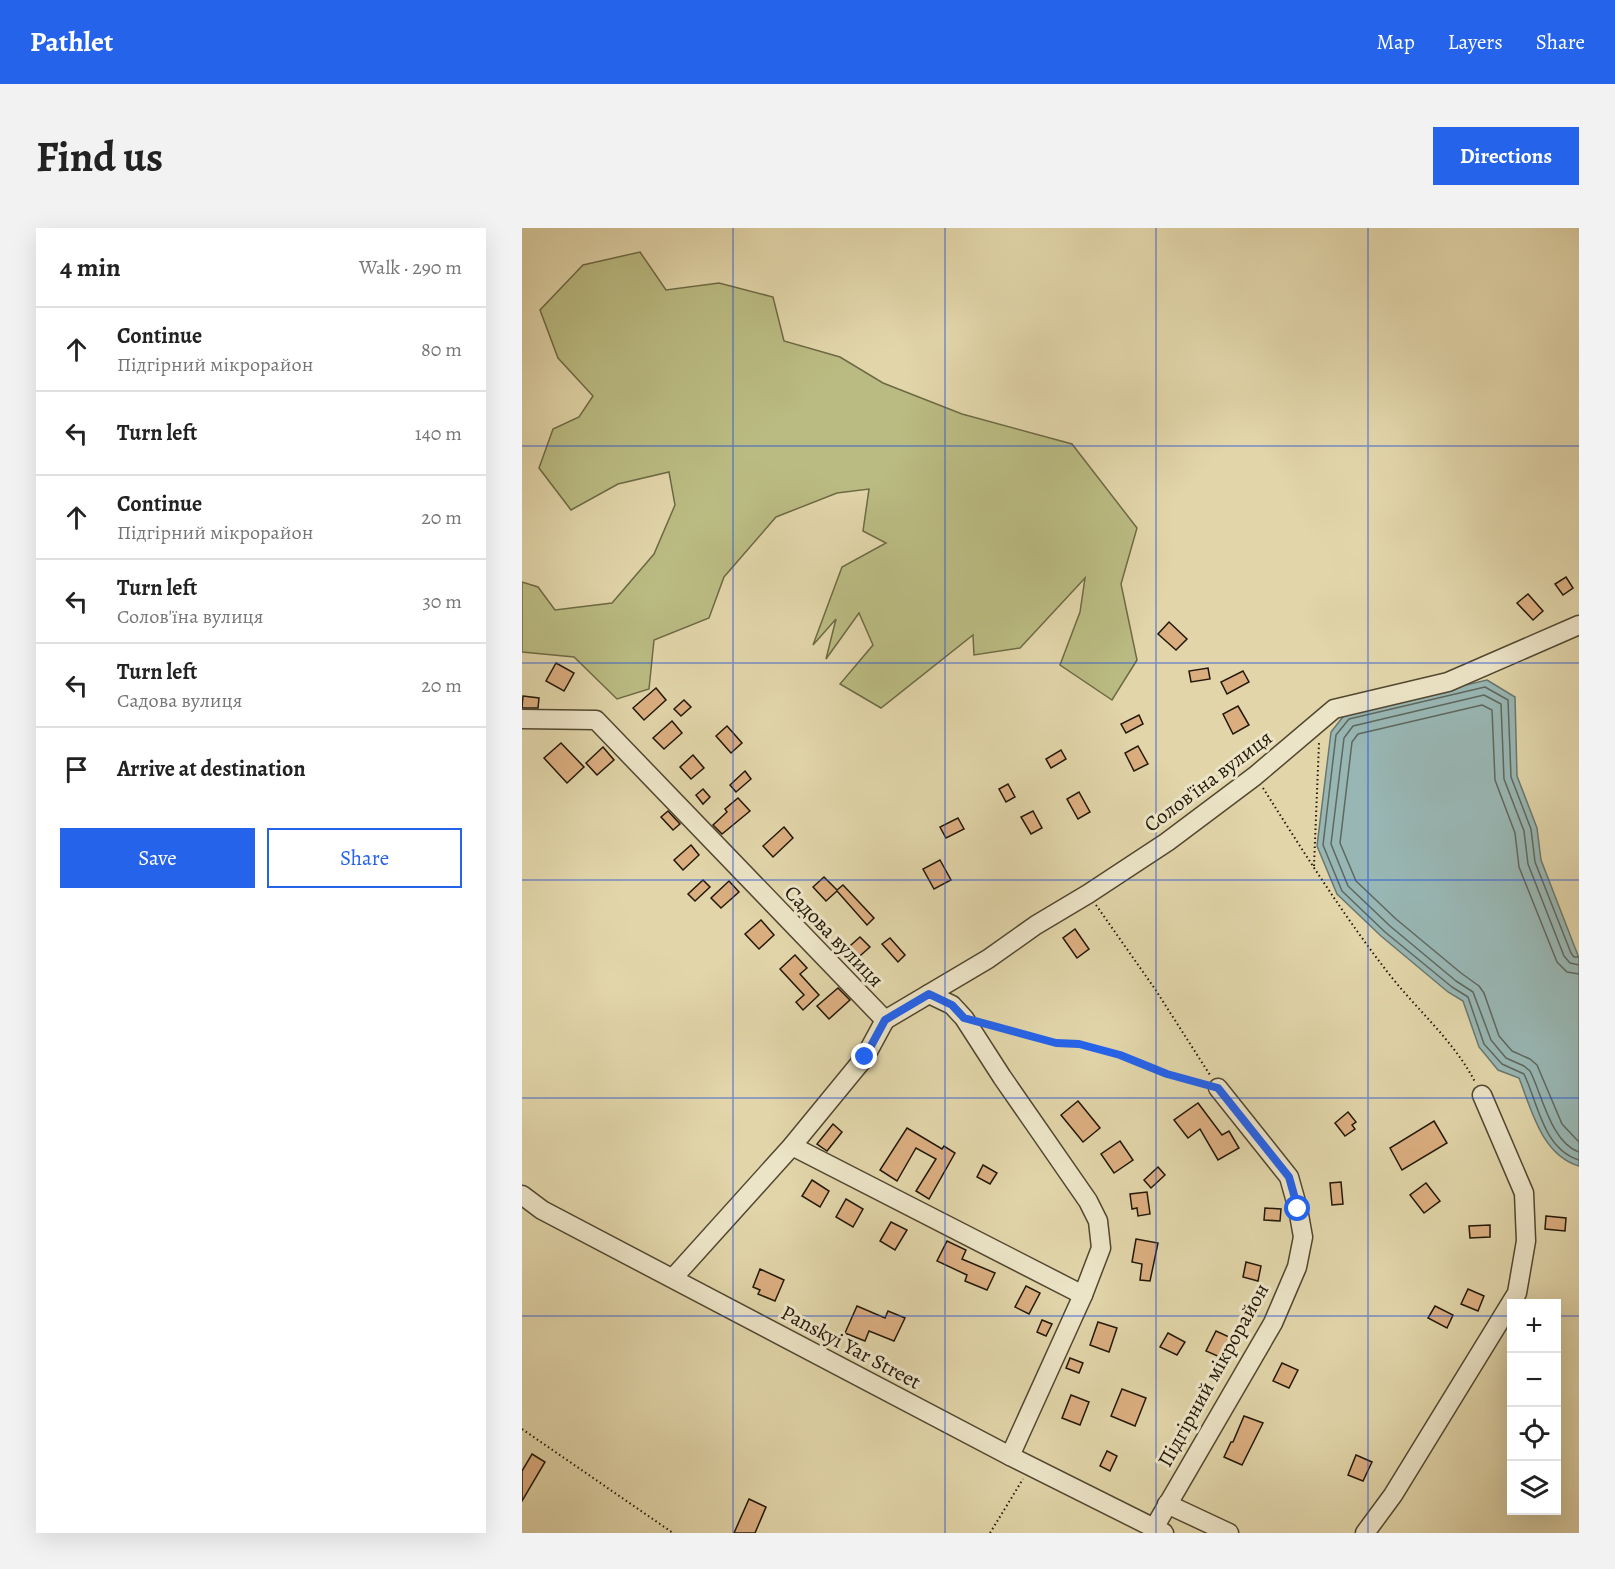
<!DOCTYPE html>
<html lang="en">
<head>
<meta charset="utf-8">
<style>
  :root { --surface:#fff; --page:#f2f2f2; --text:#222; --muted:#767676; --line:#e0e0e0; --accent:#2563eb }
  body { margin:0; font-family:Alegreya,serif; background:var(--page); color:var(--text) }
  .controls { position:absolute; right:18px; bottom:18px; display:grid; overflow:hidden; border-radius:0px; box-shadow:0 6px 24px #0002 }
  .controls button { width:54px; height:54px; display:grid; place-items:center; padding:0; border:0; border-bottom:2px solid var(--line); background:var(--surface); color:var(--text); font:30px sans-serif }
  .stop { position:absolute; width:18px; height:18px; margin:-14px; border:4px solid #2563eb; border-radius:50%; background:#fff }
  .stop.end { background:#2563eb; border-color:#fff; box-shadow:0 2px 6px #0008 }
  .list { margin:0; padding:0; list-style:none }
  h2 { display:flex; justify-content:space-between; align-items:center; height:78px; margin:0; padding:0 24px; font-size:26px }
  h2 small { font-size:20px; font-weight:400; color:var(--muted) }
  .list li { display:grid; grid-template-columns:39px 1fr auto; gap:18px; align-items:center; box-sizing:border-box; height:84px; padding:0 24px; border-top:2px solid var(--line) }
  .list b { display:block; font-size:22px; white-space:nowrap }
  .list p { margin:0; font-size:20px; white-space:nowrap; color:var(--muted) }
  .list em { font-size:20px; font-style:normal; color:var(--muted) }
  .actions { display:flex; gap:12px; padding:18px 24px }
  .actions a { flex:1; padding:14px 0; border:2px solid var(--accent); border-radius:0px; text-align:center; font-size:21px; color:var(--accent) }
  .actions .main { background:var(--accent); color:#fff }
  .icon { flex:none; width:33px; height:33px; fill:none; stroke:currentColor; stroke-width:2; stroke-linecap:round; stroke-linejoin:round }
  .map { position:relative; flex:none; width:1057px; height:1305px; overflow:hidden; border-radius:0px }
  header { display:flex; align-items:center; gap:36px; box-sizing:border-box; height:84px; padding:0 30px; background:var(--accent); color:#fff }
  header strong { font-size:28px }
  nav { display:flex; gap:33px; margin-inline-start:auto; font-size:21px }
  .intro { display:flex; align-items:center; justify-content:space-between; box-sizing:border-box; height:144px; padding:0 36px }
  h1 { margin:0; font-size:42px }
  .button { padding:15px 27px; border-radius:0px; background:var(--accent); color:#fff; font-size:21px; font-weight:700 }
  main { display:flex; gap:36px; padding:0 36px }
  aside { flex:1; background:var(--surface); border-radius:0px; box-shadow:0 6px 24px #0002 }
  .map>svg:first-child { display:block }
</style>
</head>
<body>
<header>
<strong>Pathlet</strong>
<nav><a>Map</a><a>Layers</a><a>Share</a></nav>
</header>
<div class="intro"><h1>Find us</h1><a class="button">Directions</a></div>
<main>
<aside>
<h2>4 min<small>Walk · 290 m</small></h2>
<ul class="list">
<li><svg class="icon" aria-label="ahead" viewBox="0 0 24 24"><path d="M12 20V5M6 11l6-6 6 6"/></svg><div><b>Continue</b><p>Підгірний мікрорайон</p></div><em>80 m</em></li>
<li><svg class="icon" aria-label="left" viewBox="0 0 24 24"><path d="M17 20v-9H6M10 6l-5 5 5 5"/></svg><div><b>Turn left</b></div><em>140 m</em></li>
<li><svg class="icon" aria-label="ahead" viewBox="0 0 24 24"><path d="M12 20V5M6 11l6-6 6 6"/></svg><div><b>Continue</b><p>Підгірний мікрорайон</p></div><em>20 m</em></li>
<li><svg class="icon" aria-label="left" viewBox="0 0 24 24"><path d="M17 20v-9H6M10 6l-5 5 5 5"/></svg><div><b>Turn left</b><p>Солов'їна вулиця</p></div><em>30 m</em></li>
<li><svg class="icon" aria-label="left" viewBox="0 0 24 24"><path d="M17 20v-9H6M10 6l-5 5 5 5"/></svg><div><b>Turn left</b><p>Садова вулиця</p></div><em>20 m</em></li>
<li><svg class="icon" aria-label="arrive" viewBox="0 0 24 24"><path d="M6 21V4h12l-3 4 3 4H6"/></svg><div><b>Arrive at destination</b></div></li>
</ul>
<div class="actions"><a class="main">Save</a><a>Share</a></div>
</aside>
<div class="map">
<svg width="1057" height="1305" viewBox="0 0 1057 1305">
  <rect width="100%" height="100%" fill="#e1d5a9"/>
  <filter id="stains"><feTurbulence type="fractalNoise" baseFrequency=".00333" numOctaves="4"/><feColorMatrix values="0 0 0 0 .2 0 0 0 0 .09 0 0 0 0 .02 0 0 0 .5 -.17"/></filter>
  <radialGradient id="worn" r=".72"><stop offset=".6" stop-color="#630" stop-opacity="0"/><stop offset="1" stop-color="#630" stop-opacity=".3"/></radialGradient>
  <!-- green -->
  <polygon fill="#babb82" stroke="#6e6a45" stroke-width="1.5" points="118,24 144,62 197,55 251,69 262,113 318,129 361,155 440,186 550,216 615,300 599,356 615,432 590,472 538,437 558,384 563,350 498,420 452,427 451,407 359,480 318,456 351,417 337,385 304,431 314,391 291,417 320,339 364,315 341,303 347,261 315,265 254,289 202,349 187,390 132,412 127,461 95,471 52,429 0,424 0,354 16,359 33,382 90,375 132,326 153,277 147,244 96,256 49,282 17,240 31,201 57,189 71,168 36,130 18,82 61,37"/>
  <!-- water -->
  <path fill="#98b6b3" stroke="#69776f" stroke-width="1.5" d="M965 452 993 469 995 548 1015 600 1019 632 1057 730V938C1020 927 1010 883 997 850L976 842 957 819 941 773 926 764 859 708 815 666 795 618 809 504 824 485Z"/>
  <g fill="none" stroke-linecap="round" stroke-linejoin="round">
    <!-- shore -->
    <g stroke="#5e675e" stroke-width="1.5">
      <path d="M1057 729H1052L1049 725 1013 634 1009 601 989 549 986 472 963 459 827 491 814 507 801 617 820 663 863 704 930 759 946 769 962 816 980 836 1002 846C1016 875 1021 921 1057 932"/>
      <path d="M1057 737 1048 735 1042 728 1006 636 1002 603 982 551 979 476 962 467 831 498 822 510 809 616 826 658 868 698 934 753 951 764 969 812 984 830 1002 838 1008 843C1020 866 1029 915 1057 924"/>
      <polyline points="1057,746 1045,744 1035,734 997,639 993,605 973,552 970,482 960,477 836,506 830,514 818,615 834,653 874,691 939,745 957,758 962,765 977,808 990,823 1008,831 1015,837 1040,896 1057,914"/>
    </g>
  </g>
  <!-- building -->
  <g fill="#dbae80" stroke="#231808" stroke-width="1.5">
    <polygon points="1044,349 1051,360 1041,367 1033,356"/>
    <polygon points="1006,366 1021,383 1011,392 995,375"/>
    <polygon points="647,394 665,411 654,422 636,406"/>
    <polygon points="34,435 52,445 42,463 24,453"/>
    <polygon points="686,440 688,451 669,454 667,443"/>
    <polygon points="721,443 727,454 705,466 699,454"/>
    <polygon points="134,460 144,472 122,492 111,480"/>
    <polygon points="1,468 17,470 16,480 0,480"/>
    <polygon points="162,472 169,479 159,488 152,481"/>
    <polygon points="716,478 727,497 711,506 701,486"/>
    <polygon points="617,487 621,496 604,505 599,496"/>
    <polygon points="150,493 160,505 142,521 131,510"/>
    <polygon points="205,498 220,515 209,525 194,508"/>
    <polygon points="39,515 62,539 45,555 22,530"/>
    <polygon points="616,518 626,536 612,543 603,525"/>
    <polygon points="81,519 92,532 75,547 64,535"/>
    <polygon points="539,522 544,531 529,540 524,531"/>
    <polygon points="171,527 182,540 169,551 158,539"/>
    <polygon points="223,543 229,551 214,564 208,557"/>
    <polygon points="486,556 493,569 484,574 477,561"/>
    <polygon points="181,561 188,569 181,576 174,567"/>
    <polygon points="557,564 568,584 556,591 545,571"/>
    <polygon points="216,570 228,583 200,606 191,597 205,584 203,581"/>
    <polygon points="146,583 158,596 151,602 139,589"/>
    <polygon points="511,583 520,600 509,606 499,589"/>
    <polygon points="436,590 442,601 424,610 418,599"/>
    <polygon points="262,599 271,610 251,629 241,618"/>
    <polygon points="169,617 177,627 161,642 152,632"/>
    <polygon points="418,632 429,652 412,661 401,641"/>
    <polygon points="302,649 315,662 321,657 352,690 345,697 315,663 304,673 291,659"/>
    <polygon points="181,652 188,659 173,673 166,666"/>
    <polygon points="207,653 217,664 199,680 189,670"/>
    <polygon points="239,692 252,707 237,721 223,706"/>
    <polygon points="553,701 567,721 555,730 541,710"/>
    <polygon points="338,709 348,719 331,734 321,724"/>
    <polygon points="368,710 383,727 376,734 360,716"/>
    <polygon points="273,727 285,740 278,746 297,767 281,782 274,774 282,767 258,741"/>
    <polygon points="316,760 328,772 307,791 295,778"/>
    <polygon points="556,873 578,900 561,914 539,887"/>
    <polygon points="676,875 700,907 707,903 717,920 696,932 678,901 666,910 652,892"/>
    <polygon points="826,884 834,894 830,897 833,901 823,908 813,895"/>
    <polygon points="912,893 925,915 880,942 868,920"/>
    <polygon points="311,896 320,904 305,923 295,916"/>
    <polygon points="385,900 420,921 422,918 433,925 407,971 394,963 414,931 394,920 375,953 358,942"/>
    <polygon points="598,913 611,932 592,945 579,926"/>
    <polygon points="461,937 475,945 468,956 455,949"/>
    <polygon points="636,939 643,947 629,960 622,952"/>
    <polygon points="290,952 307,963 298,979 280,968"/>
    <polygon points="819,954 821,976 810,977 808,955"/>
    <polygon points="904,955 918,973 902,985 888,967"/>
    <polygon points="625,964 628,986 616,988 615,980 610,981 608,966"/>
    <polygon points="324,971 341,981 331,999 314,989"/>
    <polygon points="743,980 759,981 758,993 742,992"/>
    <polygon points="1024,988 1044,990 1043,1003 1023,1001"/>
    <polygon points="369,994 385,1002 373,1022 358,1013"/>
    <polygon points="968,997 968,1009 948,1010 947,998"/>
    <polygon points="614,1011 636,1015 628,1053 618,1052 620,1036 610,1034"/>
    <polygon points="425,1013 444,1022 440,1031 473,1045 465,1062 443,1053 445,1047 415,1033"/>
    <polygon points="724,1034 739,1038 736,1053 721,1049"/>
    <polygon points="238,1041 262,1052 253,1073 236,1066 238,1062 231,1059"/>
    <polygon points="504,1058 518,1065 507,1086 493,1079"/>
    <polygon points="946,1061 962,1068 956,1083 939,1076"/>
    <polygon points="335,1078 363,1090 366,1083 383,1090 372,1113 347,1103 343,1113 323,1105"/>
    <polygon points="913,1078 931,1087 925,1100 906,1090"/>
    <polygon points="520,1092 530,1096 524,1108 515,1104"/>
    <polygon points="576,1094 595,1100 587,1124 568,1117"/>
    <polygon points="694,1103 716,1113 707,1133 684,1123"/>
    <polygon points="646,1105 663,1114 655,1127 638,1119"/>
    <polygon points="548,1130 561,1135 557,1145 544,1140"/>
    <polygon points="760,1135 776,1142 767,1160 751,1153"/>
    <polygon points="600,1161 624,1170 613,1198 589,1188"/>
    <polygon points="549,1167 567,1174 558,1197 540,1190"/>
    <polygon points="722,1188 741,1195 720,1237 702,1229 709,1214 711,1214"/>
    <polygon points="585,1223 595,1228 588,1243 578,1238"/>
    <polygon points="10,1226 23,1234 0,1273 0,1243"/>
    <polygon points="834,1227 850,1234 841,1253 826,1247"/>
    <polygon points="227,1271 244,1279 233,1305 212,1305"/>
  </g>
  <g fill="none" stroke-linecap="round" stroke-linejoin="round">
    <defs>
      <g id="minor">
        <polyline points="0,491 74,492 363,792 343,829 270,918 151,1050"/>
        <polyline points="407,766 430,777 442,790 480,849 566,973 576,993 579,1020 561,1067 488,1228"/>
        <polyline points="363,792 466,731 514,697 566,666 645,614 733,548 812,481 926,454 1057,397"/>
        <polyline points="270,918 561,1067"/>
        <polyline points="0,967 20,982 488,1228 642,1305"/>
        <polyline points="645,1276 707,1305"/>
        <polyline points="632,1300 751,1095 775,1039 781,1009 776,981 767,949 696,860"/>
        <polyline points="843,1305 871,1267 995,1065 1004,1013 1002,965 960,867"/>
      </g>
    </defs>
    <!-- minor casing -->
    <use href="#minor" stroke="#524730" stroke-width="21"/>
    <!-- path -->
    <g stroke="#231808" stroke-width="2" stroke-dasharray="1.5 3" stroke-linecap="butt">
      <path d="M741 560C781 623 821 687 867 746 896 783 932 813 953 854"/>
      <polyline points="792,638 797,515"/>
      <polyline points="574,677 633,761 688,847"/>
      <polyline points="465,796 534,815 557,816 598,827 645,846 681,856"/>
      <polyline points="0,1201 151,1305"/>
      <polyline points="468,1305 501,1251"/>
    </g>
    <!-- minor -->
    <use href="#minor" stroke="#ece4c7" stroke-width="18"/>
  </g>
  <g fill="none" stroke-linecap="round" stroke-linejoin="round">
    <!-- route -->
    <polyline stroke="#2563eb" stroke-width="8" points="343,829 363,792 407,766 430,777 442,790 534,815 557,816 598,827 645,846 696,860 767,949 776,981"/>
  </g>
  <!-- grid -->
  <path fill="none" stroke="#1d4ed8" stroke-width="1.5" stroke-opacity="0.55" d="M211 0V1305M423 0V1305M634 0V1305M846 0V1305M0 218H1057M0 435H1057M0 652H1057M0 870H1057M0 1088H990M1034 1088H1057"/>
  <g text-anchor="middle" stroke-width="6" stroke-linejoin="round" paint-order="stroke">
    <!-- street labels -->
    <g font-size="21" fill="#231808" stroke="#ece4c7">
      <text transform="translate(686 553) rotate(-37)" y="7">Солов'їна вулиця</text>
      <text transform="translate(312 708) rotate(46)" y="7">Садова вулиця</text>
      <text transform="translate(329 1119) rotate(28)" y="7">Panskyi Yar Street</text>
      <text transform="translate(691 1147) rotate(-61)" y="7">Підгірний мікрорайон</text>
    </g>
  </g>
  <rect width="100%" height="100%" filter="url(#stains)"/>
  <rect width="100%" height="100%" fill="url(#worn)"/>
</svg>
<div class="controls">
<button>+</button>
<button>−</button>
<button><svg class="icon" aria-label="locate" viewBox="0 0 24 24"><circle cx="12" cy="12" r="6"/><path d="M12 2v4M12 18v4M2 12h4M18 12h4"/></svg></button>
<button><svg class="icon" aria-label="layers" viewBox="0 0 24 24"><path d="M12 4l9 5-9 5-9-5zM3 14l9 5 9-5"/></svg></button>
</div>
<div class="stop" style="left:776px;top:981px"></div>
<div class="stop end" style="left:343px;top:829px"></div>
</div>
</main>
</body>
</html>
